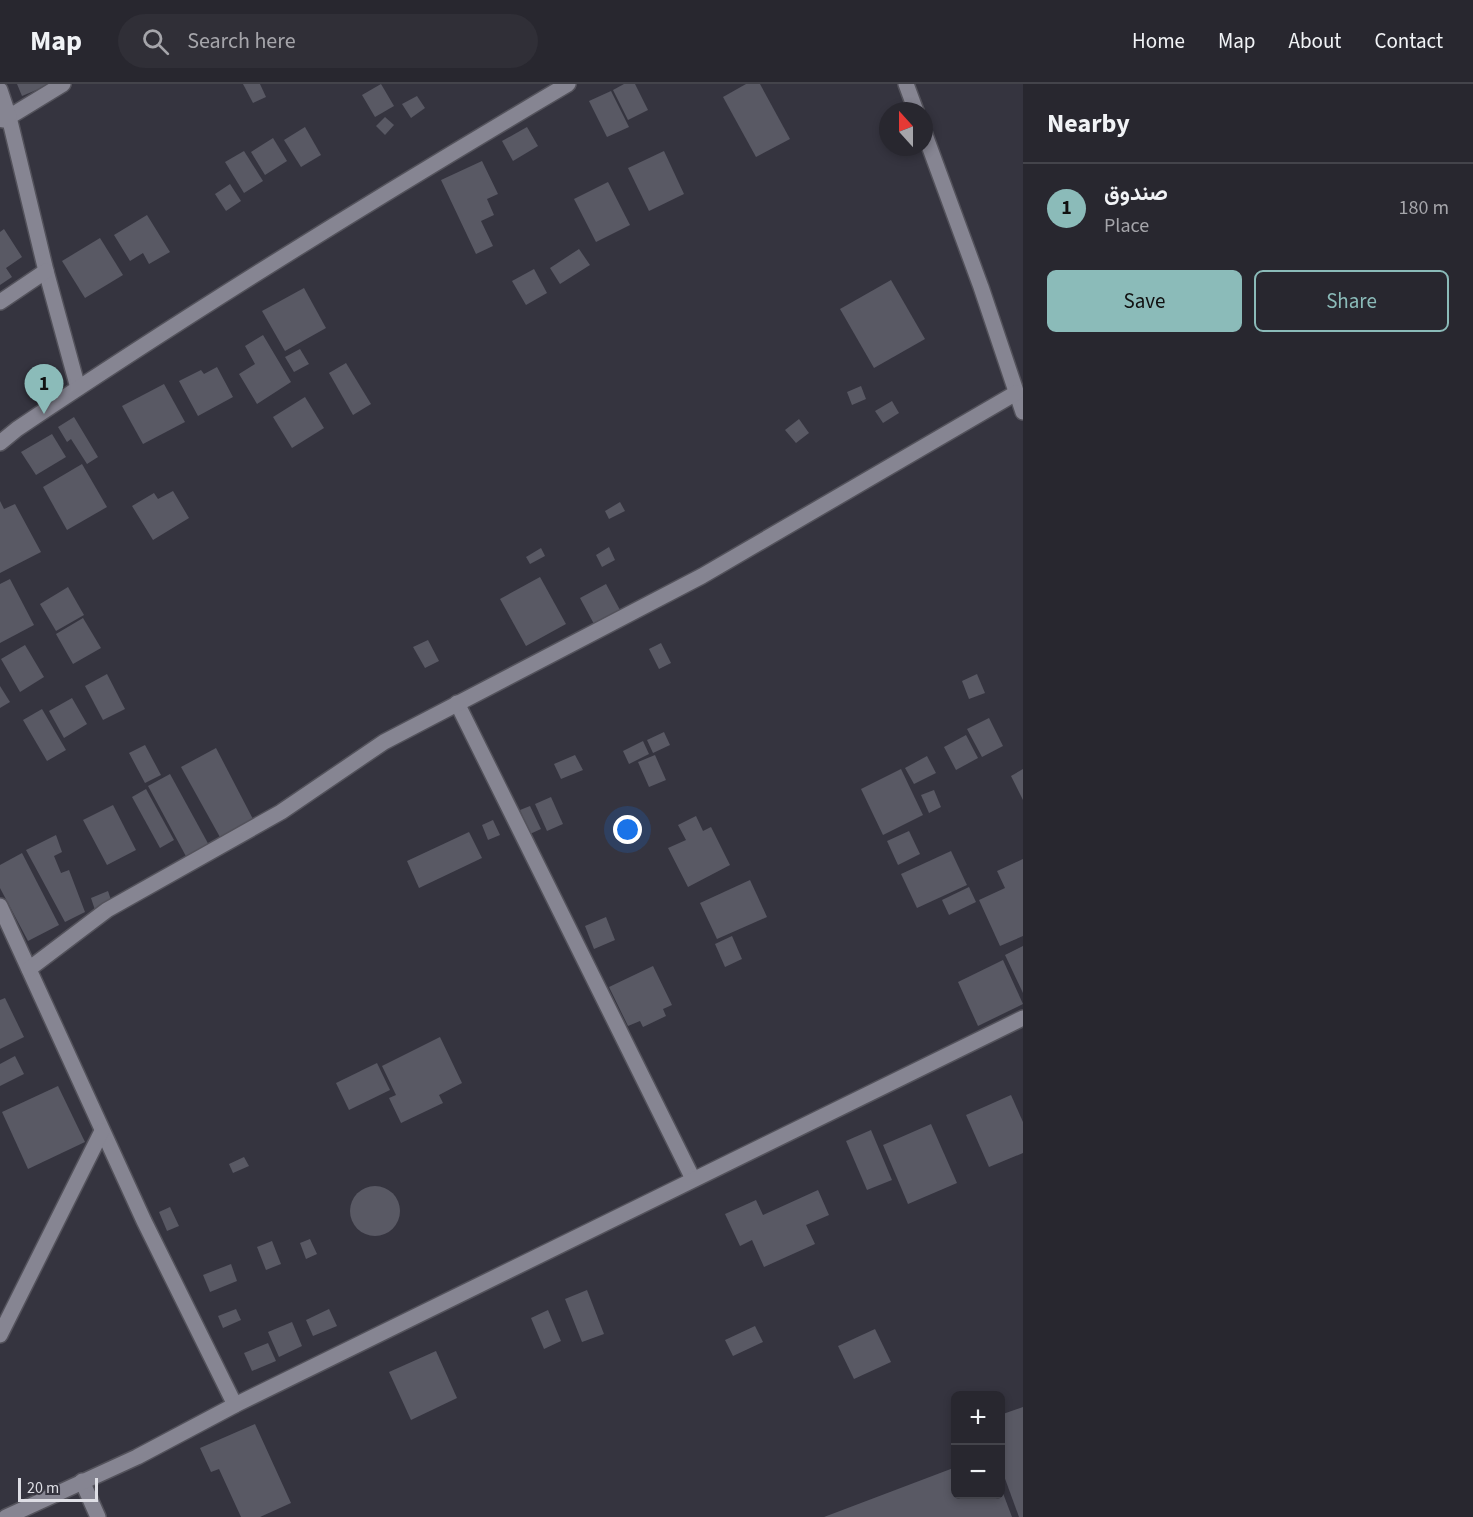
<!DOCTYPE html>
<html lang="en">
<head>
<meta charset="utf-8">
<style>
  :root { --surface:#28272f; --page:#302f37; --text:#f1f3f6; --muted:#a5a5aa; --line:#44444b; --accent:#8bbbb9 }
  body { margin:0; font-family:"Source Sans 3",Vazirmatn,sans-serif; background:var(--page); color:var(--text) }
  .controls { position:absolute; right:18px; bottom:18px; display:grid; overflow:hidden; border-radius:9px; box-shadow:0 3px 9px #0003 }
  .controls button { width:54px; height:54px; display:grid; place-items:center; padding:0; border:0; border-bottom:2px solid var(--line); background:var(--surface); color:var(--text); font:30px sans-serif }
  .compass { position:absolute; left:879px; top:18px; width:54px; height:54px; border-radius:50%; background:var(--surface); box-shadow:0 3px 9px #0003; rotate:339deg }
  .scale { position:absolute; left:18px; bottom:15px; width:80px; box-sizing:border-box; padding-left:6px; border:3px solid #dedee5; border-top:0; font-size:16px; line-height:21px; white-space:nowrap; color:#dedee5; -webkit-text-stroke:4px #35343f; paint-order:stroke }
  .you { position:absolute; left:628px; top:746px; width:21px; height:21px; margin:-15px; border:4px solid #fff; border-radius:50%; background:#1a73e8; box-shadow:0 0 0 9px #1a73e833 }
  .badge { display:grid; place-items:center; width:39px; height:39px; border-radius:50%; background:var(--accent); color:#111; font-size:20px; font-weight:700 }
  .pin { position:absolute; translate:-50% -50px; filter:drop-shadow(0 2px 3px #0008) }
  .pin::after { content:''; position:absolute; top:32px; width:21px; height:18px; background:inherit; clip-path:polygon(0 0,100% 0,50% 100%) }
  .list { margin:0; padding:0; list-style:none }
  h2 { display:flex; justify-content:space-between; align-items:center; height:78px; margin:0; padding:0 24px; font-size:26px }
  h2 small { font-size:20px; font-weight:400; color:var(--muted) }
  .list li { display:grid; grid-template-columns:39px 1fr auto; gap:18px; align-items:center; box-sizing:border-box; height:90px; padding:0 24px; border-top:2px solid var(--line) }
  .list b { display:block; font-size:22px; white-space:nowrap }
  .list p { margin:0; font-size:20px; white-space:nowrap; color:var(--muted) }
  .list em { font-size:20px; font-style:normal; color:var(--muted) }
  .actions { display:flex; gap:12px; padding:18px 24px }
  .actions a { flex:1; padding:14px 0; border:2px solid var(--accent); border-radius:9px; text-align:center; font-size:21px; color:var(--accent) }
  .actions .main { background:var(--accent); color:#111 }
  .icon { flex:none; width:33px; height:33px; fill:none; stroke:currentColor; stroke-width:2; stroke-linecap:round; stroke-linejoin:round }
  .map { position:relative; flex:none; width:1023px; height:1433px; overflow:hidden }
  header { display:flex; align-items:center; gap:36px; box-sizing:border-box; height:84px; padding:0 30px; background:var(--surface); border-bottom:2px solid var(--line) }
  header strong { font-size:28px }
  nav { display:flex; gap:33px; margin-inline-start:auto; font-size:21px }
  .search { width:420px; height:54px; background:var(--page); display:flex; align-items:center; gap:15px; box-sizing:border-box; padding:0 21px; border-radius:33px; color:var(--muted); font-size:22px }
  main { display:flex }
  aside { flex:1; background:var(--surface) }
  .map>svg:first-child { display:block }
</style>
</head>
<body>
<header>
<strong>Map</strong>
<div class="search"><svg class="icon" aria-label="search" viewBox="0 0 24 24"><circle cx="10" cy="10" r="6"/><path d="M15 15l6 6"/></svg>Search here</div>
<nav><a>Home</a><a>Map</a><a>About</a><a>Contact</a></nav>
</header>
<main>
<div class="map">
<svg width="1023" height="1433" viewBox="0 0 1023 1433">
  <rect width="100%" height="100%" fill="#35343f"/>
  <!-- building -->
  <g fill="#595964">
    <polygon points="17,0 51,0 22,12"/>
    <polygon points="243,0 260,0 266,13 253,19"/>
    <polygon points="381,0 394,22 375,33 362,11"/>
    <polygon points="624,0 635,0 648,26 628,36 613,6"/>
    <polygon points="746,0 760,0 790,55 756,73 723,13"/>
    <polygon points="611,7 629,43 607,53 589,17"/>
    <polygon points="417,12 425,24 411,34 402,20"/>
    <polygon points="385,33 394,41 385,51 376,42"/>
    <polygon points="305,43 321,71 301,83 284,56"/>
    <polygon points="527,43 538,62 513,77 502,57"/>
    <polygon points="273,54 287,77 265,91 251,68"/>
    <polygon points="244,67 263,97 244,109 225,78"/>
    <polygon points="664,67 684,110 649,127 628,84"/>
    <polygon points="482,77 498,110 487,115 494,131 481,137 493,162 476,170 441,96"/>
    <polygon points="608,98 630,141 596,158 574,115"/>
    <polygon points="230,100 241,117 226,127 215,110"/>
    <polygon points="147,131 170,168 149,180 143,169 130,177 114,151"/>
    <polygon points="4,145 22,173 6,184 12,193 0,201 0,148"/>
    <polygon points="100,154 123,191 85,214 62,177"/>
    <polygon points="579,165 590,181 560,200 550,184"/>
    <polygon points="534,185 547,209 526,221 512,197"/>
    <polygon points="891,196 925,255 874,284 840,225"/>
    <polygon points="304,204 326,244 285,267 262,227"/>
    <polygon points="263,251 291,298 257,320 239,290 255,280 245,262"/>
    <polygon points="300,265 309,280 294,288 285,273"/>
    <polygon points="346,279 371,320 353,331 329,289"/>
    <polygon points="217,283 233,313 198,332 179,297 201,286 204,290"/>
    <polygon points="164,300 185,338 143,360 122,322"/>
    <polygon points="861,302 866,315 852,321 847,308"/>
    <polygon points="305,313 324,344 292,364 273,333"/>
    <polygon points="892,317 899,329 883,339 875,327"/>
    <polygon points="74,333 98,373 87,380 71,355 67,358 58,343"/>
    <polygon points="799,335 809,349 796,359 785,346"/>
    <polygon points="52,350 66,373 36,391 21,368"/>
    <polygon points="82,380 107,423 67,446 43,403"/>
    <polygon points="173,407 189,434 153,456 132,422 154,409 158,415"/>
    <polygon points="0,417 4,425 15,420 41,468 0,489"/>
    <polygon points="620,418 625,427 609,435 605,427"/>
    <polygon points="609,463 615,476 602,483 596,471"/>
    <polygon points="541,464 545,472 530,480 526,473"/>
    <polygon points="540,493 566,540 526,562 500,515"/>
    <polygon points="10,495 34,541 0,559 0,500"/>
    <polygon points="606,500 620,526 594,540 580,514"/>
    <polygon points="68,503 84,531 56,547 40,520"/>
    <polygon points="83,534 101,564 73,580 56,550"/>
    <polygon points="428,556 439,577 425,584 413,563"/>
    <polygon points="661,559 671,579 659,585 649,565"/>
    <polygon points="25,561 44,593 20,608 1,575"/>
    <polygon points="107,590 125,625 103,636 85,602"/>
    <polygon points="977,590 985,609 969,615 962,597"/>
    <polygon points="0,602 10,618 0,624"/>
    <polygon points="72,614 87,640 64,654 49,627"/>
    <polygon points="42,625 66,666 47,677 23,636"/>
    <polygon points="989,634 1003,662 982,673 967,645"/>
    <polygon points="664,648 670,661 653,669 647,656"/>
    <polygon points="966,651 978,674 956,686 944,663"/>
    <polygon points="643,657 649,670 629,680 623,667"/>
    <polygon points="145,661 161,691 145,699 129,669"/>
    <polygon points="216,664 254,737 221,755 181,683"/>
    <polygon points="575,671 583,686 561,695 554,680"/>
    <polygon points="655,671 666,696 649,703 638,678"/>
    <polygon points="927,672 936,689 914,700 905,684"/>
    <polygon points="901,685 923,731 883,751 861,705"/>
    <polygon points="1023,685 1023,716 1011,692"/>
    <polygon points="170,690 210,763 188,776 148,702"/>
    <polygon points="146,705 174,756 160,764 132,713"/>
    <polygon points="934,706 941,723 929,729 921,711"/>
    <polygon points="551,713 563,740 547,747 535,720"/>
    <polygon points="113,721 136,766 107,781 83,736"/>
    <polygon points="530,722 541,745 530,750 520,726"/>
    <polygon points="696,732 703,747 711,743 730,781 688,803 668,764 686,756 678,741"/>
    <polygon points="493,736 500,751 488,756 482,741"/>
    <polygon points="909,747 920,770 898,781 887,757"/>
    <polygon points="469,748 482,774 419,804 407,777"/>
    <polygon points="56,751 62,768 54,772 61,789 69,786 85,828 65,838 26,766"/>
    <polygon points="951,767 967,801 917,824 901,790"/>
    <polygon points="22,769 59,841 28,857 0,804 0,781"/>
    <polygon points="1023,775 1023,852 1000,862 979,816 1005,804 997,787"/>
    <polygon points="750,796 767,833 717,855 700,819"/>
    <polygon points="969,803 976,818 949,831 942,816"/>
    <polygon points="108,807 112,819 95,826 91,814"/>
    <polygon points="606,833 615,856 594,865 585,842"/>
    <polygon points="732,852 742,875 725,883 715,860"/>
    <polygon points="1023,862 1023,909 1005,871"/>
    <polygon points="1003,876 1023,920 978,942 958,898"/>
    <polygon points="653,882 672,921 663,925 666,932 643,943 640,937 628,942 609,903"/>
    <polygon points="5,914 24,953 0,965 0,916"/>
    <polygon points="440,953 462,999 439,1011 443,1019 401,1039 389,1014 396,1011 382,982"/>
    <polygon points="15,972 24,990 0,1002 0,980"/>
    <polygon points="377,979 390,1006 349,1026 336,999"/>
    <polygon points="58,1002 85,1058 28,1085 2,1028"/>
    <polygon points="1011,1011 1023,1038 1023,1069 989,1083 966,1031"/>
    <polygon points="931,1040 957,1099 908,1120 883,1061"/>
    <polygon points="871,1046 892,1096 867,1106 846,1057"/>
    <polygon points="244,1073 249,1082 233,1089 229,1080"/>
    <circle cx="375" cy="1127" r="25"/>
    <polygon points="818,1106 829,1131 806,1141 815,1160 764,1183 752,1156 740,1162 725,1130 756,1116 763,1131"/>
    <polygon points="170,1123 179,1142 167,1147 159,1128"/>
    <polygon points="310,1155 317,1170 306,1175 300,1159"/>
    <polygon points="272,1157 281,1180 266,1186 257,1163"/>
    <polygon points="231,1180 237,1197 210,1208 203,1191"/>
    <polygon points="587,1206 604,1250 582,1258 565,1215"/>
    <polygon points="236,1225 241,1236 223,1244 218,1232"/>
    <polygon points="329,1225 337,1242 313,1252 306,1236"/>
    <polygon points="548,1226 561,1257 544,1265 531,1234"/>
    <polygon points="292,1238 302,1262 279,1273 268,1248"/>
    <polygon points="755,1242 763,1258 733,1272 725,1256"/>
    <polygon points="875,1245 891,1278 854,1295 838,1262"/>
    <polygon points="268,1259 276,1277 252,1287 244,1269"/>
    <polygon points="436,1267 457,1314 411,1336 389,1288"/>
    <polygon points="1023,1323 1023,1433 1019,1433 1000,1381 1000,1331"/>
    <polygon points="255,1340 291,1419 260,1433 241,1433 219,1385 211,1388 200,1364"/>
    <polygon points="956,1383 956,1410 1000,1410 1001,1404 1012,1433 824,1433"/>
  </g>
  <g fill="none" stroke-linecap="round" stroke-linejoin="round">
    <defs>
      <g id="minor">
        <polyline points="63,0 9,33 46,187 78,304"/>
        <polyline points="906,0 916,27"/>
        <polyline points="0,6 9,33 3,36"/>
        <polyline points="924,48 981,203 1023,328"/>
        <polyline points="0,218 46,187"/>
        <path d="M0 359 17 345C197 224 382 110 568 0"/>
        <polyline points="457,619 693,1095"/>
        <polyline points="0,822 144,1137 235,1321"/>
        <polyline points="29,885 107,826 281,728 384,658 702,492 1016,309"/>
        <polyline points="0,1251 102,1047"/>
        <polyline points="82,1397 98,1433"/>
        <polyline points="6,1433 137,1373 235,1321 1023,934"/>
      </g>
    </defs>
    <!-- minor casing -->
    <use href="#minor" stroke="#53525b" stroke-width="18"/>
    <!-- minor -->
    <use href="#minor" stroke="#868592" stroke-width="15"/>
  </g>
</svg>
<div class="controls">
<button>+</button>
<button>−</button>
</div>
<svg class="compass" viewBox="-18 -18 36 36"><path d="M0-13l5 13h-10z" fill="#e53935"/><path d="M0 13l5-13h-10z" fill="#a5a5aa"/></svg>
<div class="scale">20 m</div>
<div class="you"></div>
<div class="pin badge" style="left:44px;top:330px">1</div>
</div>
<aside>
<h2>Nearby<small></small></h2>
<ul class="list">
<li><span class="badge">1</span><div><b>صندوق</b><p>Place</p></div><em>180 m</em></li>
</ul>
<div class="actions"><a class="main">Save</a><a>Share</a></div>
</aside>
</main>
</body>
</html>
